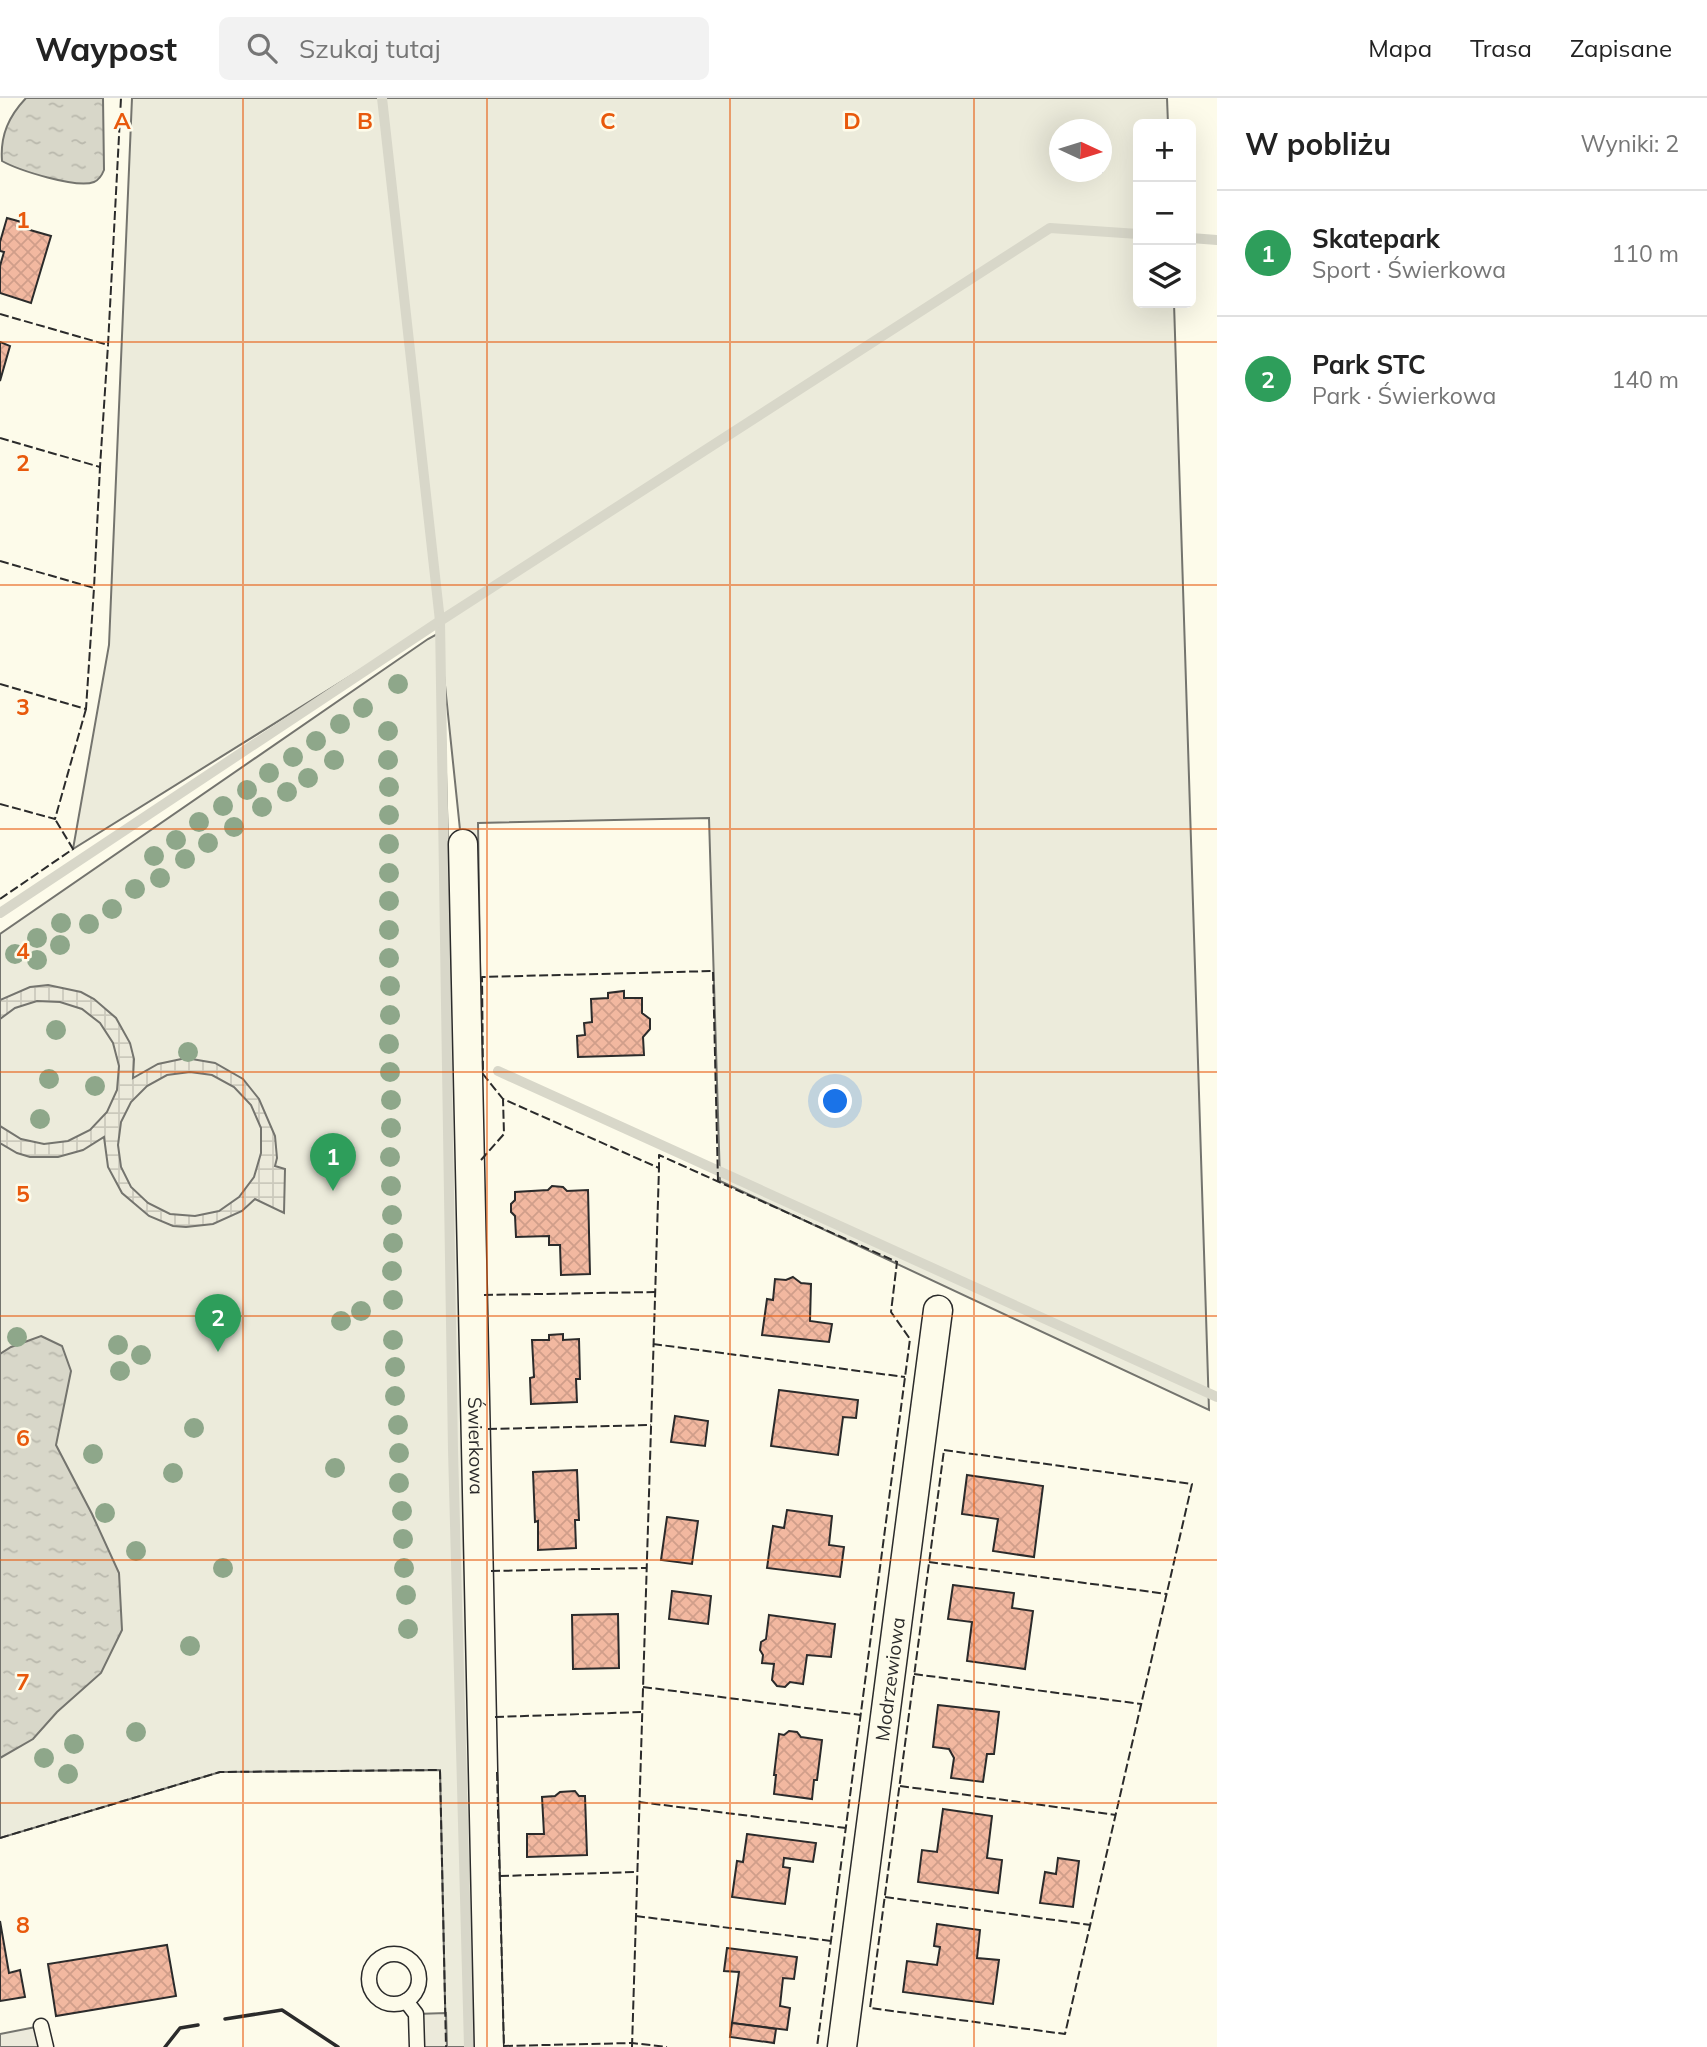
<!DOCTYPE html>
<html lang="pl">
<head>
<meta charset="utf-8">
<style>
  :root { --surface:#fff; --page:#f2f2f2; --text:#222; --muted:#767676; --line:#e0e0e0; --accent:#0b8043 }
  body { margin:0; font-family:Mulish,sans-serif; background:var(--page); color:var(--text) }
  .controls { position:absolute; right:21px; top:21px; display:grid; overflow:hidden; border-radius:10px; box-shadow:0 7px 28px #0002 }
  .controls button { width:63px; height:63px; display:grid; place-items:center; padding:0; border:0; border-bottom:2px solid var(--line); background:var(--surface); color:var(--text); font:35px sans-serif }
  .compass { position:absolute; left:1049px; top:21px; width:63px; height:63px; border-radius:50%; background:var(--surface); box-shadow:0 7px 28px #0002; rotate:94deg }
  .you { position:absolute; left:836px; top:1004px; width:24px; height:24px; margin:-18px; border:5px solid #fff; border-radius:50%; background:#1a73e8; box-shadow:0 0 0 10px #1a73e833 }
  .badge { display:grid; place-items:center; width:46px; height:46px; border-radius:50%; background:var(--accent); color:#fff; font-size:23px; font-weight:700 }
  .pin { position:absolute; translate:-50% -58px; filter:drop-shadow(0 2px 4px #0008) }
  .pin::after { content:''; position:absolute; top:37px; width:24px; height:21px; background:inherit; clip-path:polygon(0 0,100% 0,50% 100%) }
  .list { margin:0; padding:0; list-style:none }
  h2 { display:flex; justify-content:space-between; align-items:center; height:91px; margin:0; padding:0 28px; font-size:30px }
  h2 small { font-size:23px; font-weight:400; color:var(--muted) }
  .list li { display:grid; grid-template-columns:46px 1fr auto; gap:21px; align-items:center; box-sizing:border-box; height:126px; padding:0 28px; border-top:2px solid var(--line) }
  .list b { display:block; font-size:26px; white-space:nowrap }
  .list p { margin:0; font-size:23px; white-space:nowrap; color:var(--muted) }
  .list em { font-size:23px; font-style:normal; color:var(--muted) }
  .icon { flex:none; width:38px; height:38px; fill:none; stroke:currentColor; stroke-width:2; stroke-linecap:round; stroke-linejoin:round }
  .map { position:relative; flex:none; width:1217px; height:1949px; overflow:hidden }
  header { display:flex; align-items:center; gap:42px; box-sizing:border-box; height:98px; padding:0 35px; background:var(--surface); border-bottom:2px solid var(--line) }
  header strong { font-size:33px }
  nav { display:flex; gap:38px; margin-inline-start:auto; font-size:24px }
  .search { width:490px; height:63px; background:var(--page); display:flex; align-items:center; gap:18px; box-sizing:border-box; padding:0 24px; border-radius:10px; color:var(--muted); font-size:26px }
  main { display:flex }
  aside { flex:1; background:var(--surface) }
  .map>svg:first-child { display:block }
</style>
</head>
<body>
<header>
<strong>Waypost</strong>
<div class="search"><svg class="icon" aria-label="search" viewBox="0 0 24 24"><circle cx="10" cy="10" r="6"/><path d="M15 15l6 6"/></svg>Szukaj tutaj</div>
<nav><a>Mapa</a><a>Trasa</a><a>Zapisane</a></nav>
</header>
<main>
<div class="map">
<svg width="1217" height="1949" viewBox="0 0 1217 1949">
  <defs>
    <pattern id="plaza-grid" width="8" height="8" patternUnits="userSpaceOnUse" patternTransform="scale(1.75)"><rect width="8" height="8" fill="#eceadb"/><path d="M0 4h8M4 0v8" fill="none" stroke="#cbc9bc"/></pattern>
    <pattern id="water-ripples" width="26" height="14" patternUnits="userSpaceOnUse" patternTransform="scale(1.75)"><rect width="26" height="14" fill="#d8d7c9"/><path d="M2 4q2-2 4 0t4 0M15 11q2-2 4 0t4 0" fill="none" stroke="#bab9ad"/></pattern>
    <pattern id="building-cross-hatch" width="8" height="8" patternUnits="userSpaceOnUse" patternTransform="scale(1.75)"><rect width="8" height="8" fill="#f2b8a0"/><path d="M0 0l8 8M0 8l8-8" fill="none" stroke="#d09e8a"/></pattern>
  </defs>
  <rect width="100%" height="100%" fill="#fdfbea"/>
  <!-- green -->
  <path fill="#ecebdb" stroke="#74746e" stroke-width="2" fill-rule="evenodd" d="M132 0H1167L1168 26H1138V205H1174L1209 1312 720 1083 709 720 478 725 481 934 443 568 470 1525 478 1949H446L440 1672 220 1674 0 1740V836L428 541 441 534 439 523 73 751 109 547ZM1060 32H1102V74H1060Z"/>
  <!-- parking -->
  <g fill="#eceadb" stroke="#74746e" stroke-width="2">
    <polygon points="446,1915 447,1949 417,1949 416,1916"/>
    <polygon points="41,1928 46,1949 0,1949 0,1936"/>
  </g>
  <!-- plaza -->
  <path fill="url(#plaza-grid)" stroke="#74746e" stroke-width="2" fill-rule="evenodd" d="M48 887 81 894 94 901 116 920 130 945 134 961 133 980 158 966 186 960 215 965 243 981 259 1001 275 1038 277 1060 275 1068 285 1071 284 1115 255 1101 242 1113 213 1126 186 1129 173 1128 149 1118 122 1095 108 1069 104 1039 83 1052 58 1059H30L17 1055 0 1045V1028L21 1041 44 1046 68 1043 90 1032 107 1014 117 992 119 968 113 945 100 925 82 911 60 904 37 903 15 910 0 921V902L30 889ZM190 974 212 977 234 989 251 1007 261 1030V1055L254 1079 239 1099 219 1113 195 1118 170 1116 148 1105 131 1089 121 1069 118 1047 121 1024 131 1004 147 988 167 977Z"/>
  <!-- water -->
  <g fill="url(#water-ripples)" stroke="#74746e" stroke-width="2">
    <path d="M26 0H103L104 72C102 77 99 82 94 84 77 91 18 72 2 63 0 37 9 18 26 0Z"/>
    <polygon points="41,1238 62,1248 71,1273 56,1347 92,1416 119,1475 122,1532 101,1575 57,1614 33,1641 0,1660 0,1256 11,1249"/>
  </g>
  <g fill="none" stroke-linecap="round" stroke-linejoin="round">
    <!-- stream -->
    <g stroke="#d8d7c9" stroke-width="10">
      <polyline points="382,0 440,523 453,1352 469,1949"/>
      <polyline points="1191,140 1217,142"/>
      <polyline points="0,815 440,523 1050,130 1138,136"/>
      <polyline points="498,973 1217,1299"/>
    </g>
  </g>
  <!-- building -->
  <g fill="url(#building-cross-hatch)" stroke="#2b2b2b" stroke-width="2">
    <polygon points="7,120 25,125 23,130 51,138 31,205 0,195 0,168 4,154 0,153 0,144"/>
    <polygon points="0,244 10,248 0,283"/>
    <polygon points="624,893 624,900 642,900 642,915 650,921 650,931 643,939 644,957 578,959 577,938 585,937 584,925 592,924 591,901 608,900 608,895"/>
    <polygon points="552,1088 563,1089 567,1093 588,1092 590,1176 561,1177 560,1147 549,1147 549,1138 516,1139 515,1118 511,1114 511,1106 515,1102 515,1094 548,1092"/>
    <polygon points="793,1179 801,1185 811,1186 810,1223 832,1226 829,1244 762,1237 767,1201 773,1202 775,1181 786,1182"/>
    <polygon points="563,1236 563,1242 579,1241 580,1281 576,1281 577,1304 531,1306 530,1280 534,1279 532,1242 549,1242 549,1237"/>
    <polygon points="779,1292 858,1302 856,1320 843,1319 838,1357 771,1348"/>
    <polygon points="675,1318 708,1323 705,1348 671,1344"/>
    <polygon points="577,1372 579,1422 575,1422 576,1450 538,1452 538,1423 535,1424 533,1374"/>
    <polygon points="967,1377 1043,1388 1034,1459 993,1453 998,1421 962,1416"/>
    <polygon points="787,1412 832,1418 829,1447 844,1449 840,1479 767,1470 773,1428 784,1430"/>
    <polygon points="667,1419 698,1423 692,1466 661,1462"/>
    <polygon points="953,1487 1014,1495 1012,1510 1033,1513 1025,1571 967,1563 972,1524 948,1521"/>
    <polygon points="672,1493 711,1498 708,1526 669,1521"/>
    <polygon points="618,1516 619,1570 573,1571 572,1517"/>
    <polygon points="769,1517 835,1526 831,1559 807,1557 803,1586 790,1584 785,1589 777,1588 772,1582 774,1566 762,1565 763,1557 760,1552 761,1544 766,1541"/>
    <polygon points="938,1607 999,1614 994,1656 987,1656 983,1684 951,1680 954,1660 949,1651 933,1649"/>
    <polygon points="789,1633 797,1634 801,1639 822,1642 817,1682 814,1682 812,1701 774,1696 776,1677 774,1677 779,1636 784,1637"/>
    <polygon points="575,1693 579,1698 585,1698 587,1757 527,1759 527,1736 544,1736 542,1699 555,1698 560,1694"/>
    <polygon points="943,1711 992,1718 987,1760 1002,1762 998,1795 918,1784 922,1752 937,1754"/>
    <polygon points="747,1736 816,1745 813,1764 784,1760 783,1769 790,1770 785,1806 732,1799 737,1763 743,1764"/>
    <polygon points="1058,1760 1079,1763 1073,1809 1040,1805 1045,1774 1056,1776"/>
    <polygon points="0,1823 9,1875 20,1872 25,1899 0,1903"/>
    <polygon points="937,1826 980,1832 977,1860 999,1862 993,1906 903,1894 907,1863 937,1867 940,1849 934,1848"/>
    <polygon points="167,1847 176,1898 56,1918 48,1866"/>
    <polygon points="727,1850 797,1859 794,1881 783,1880 780,1908 790,1910 787,1932 732,1925 739,1874 724,1873"/>
    <polygon points="732,1925 776,1931 774,1945 730,1939"/>
  </g>
  <g fill="none" stroke-linecap="round" stroke-linejoin="round">
    <defs>
      <g id="service">
        <circle cx="394" cy="1881" r="25"/>
        <polyline points="406,1903 416,1916 417,1949"/>
        <polyline points="41,1928 46,1949"/>
      </g>
      <g id="minor">
        <path id="s1" d="M463 746 489 1949"/>
        <path id="s2" d="M842 1949 938 1212"/>
      </g>
    </defs>
    <!-- service casing -->
    <use href="#service" stroke="#2b2b2b" stroke-width="17"/>
    <!-- minor casing -->
    <use href="#minor" stroke="#2b2b2b" stroke-width="31"/>
    <!-- service -->
    <use href="#service" stroke="#fdfbea" stroke-width="14"/>
    <!-- minor -->
    <use href="#minor" stroke="#fdfbea" stroke-width="28"/>
    <!-- fence -->
    <g stroke="#2b2b2b" stroke-width="2" stroke-dasharray="9 3.5" stroke-linecap="butt">
      <polyline points="0,216 108,247 121,0"/>
      <polyline points="0,340 100,369 108,247"/>
      <polyline points="0,463 94,490 100,369"/>
      <polyline points="0,586 86,611 94,490"/>
      <polyline points="0,706 55,721 86,611"/>
      <polyline points="0,801 73,751 55,721"/>
      <polyline points="481,1062 504,1036 503,1001"/>
      <polyline points="718,1083 713,873 482,879 483,976 503,1001 659,1070 659,1057 897,1164 891,1214 910,1241 817,1949"/>
      <polyline points="484,1197 655,1194"/>
      <polyline points="653,1246 905,1279"/>
      <polyline points="488,1331 651,1327"/>
      <polygon points="944,1352 1192,1386 1065,1936 870,1910"/>
      <polyline points="929,1464 1167,1496"/>
      <polyline points="491,1473 646,1470"/>
      <polyline points="914,1576 1141,1606"/>
      <polyline points="643,1589 861,1617"/>
      <polyline points="495,1619 641,1614"/>
      <polyline points="497,1674 504,1949"/>
      <polyline points="900,1688 1116,1717"/>
      <polyline points="639,1704 846,1730"/>
      <polyline points="0,1740 220,1674 440,1672 446,1949"/>
      <polyline points="500,1778 637,1774"/>
      <polyline points="885,1799 1091,1827"/>
      <polyline points="636,1818 831,1843"/>
      <polyline points="504,1948 632,1945 667,1949"/>
      <polyline points="632,1949 659,1070"/>
    </g>
    <!-- wall -->
    <g stroke="#2b2b2b" stroke-width="3.5">
      <polyline points="225,1921 282,1912 338,1949"/>
      <polyline points="165,1949 180,1930 198,1927"/>
    </g>
  </g>
  <!-- trees -->
  <g fill="#8ea78a">
    <circle cx="398" cy="586" r="10"/>
    <circle cx="363" cy="610" r="10"/>
    <circle cx="340" cy="626" r="10"/>
    <circle cx="388" cy="633" r="10"/>
    <circle cx="316" cy="643" r="10"/>
    <circle cx="293" cy="659" r="10"/>
    <circle cx="334" cy="662" r="10"/>
    <circle cx="388" cy="662" r="10"/>
    <circle cx="269" cy="675" r="10"/>
    <circle cx="308" cy="680" r="10"/>
    <circle cx="389" cy="689" r="10"/>
    <circle cx="247" cy="692" r="10"/>
    <circle cx="287" cy="694" r="10"/>
    <circle cx="223" cy="708" r="10"/>
    <circle cx="262" cy="709" r="10"/>
    <circle cx="389" cy="717" r="10"/>
    <circle cx="199" cy="724" r="10"/>
    <circle cx="234" cy="729" r="10"/>
    <circle cx="176" cy="742" r="10"/>
    <circle cx="208" cy="745" r="10"/>
    <circle cx="389" cy="746" r="10"/>
    <circle cx="154" cy="758" r="10"/>
    <circle cx="185" cy="761" r="10"/>
    <circle cx="389" cy="775" r="10"/>
    <circle cx="160" cy="780" r="10"/>
    <circle cx="135" cy="791" r="10"/>
    <circle cx="389" cy="803" r="10"/>
    <circle cx="112" cy="811" r="10"/>
    <circle cx="61" cy="825" r="10"/>
    <circle cx="89" cy="826" r="10"/>
    <circle cx="389" cy="832" r="10"/>
    <circle cx="37" cy="840" r="10"/>
    <circle cx="60" cy="847" r="10"/>
    <circle cx="15" cy="856" r="10"/>
    <circle cx="389" cy="860" r="10"/>
    <circle cx="37" cy="862" r="10"/>
    <circle cx="390" cy="888" r="10"/>
    <circle cx="390" cy="917" r="10"/>
    <circle cx="56" cy="932" r="10"/>
    <circle cx="389" cy="946" r="10"/>
    <circle cx="188" cy="954" r="10"/>
    <circle cx="390" cy="974" r="10"/>
    <circle cx="49" cy="981" r="10"/>
    <circle cx="95" cy="988" r="10"/>
    <circle cx="391" cy="1002" r="10"/>
    <circle cx="40" cy="1021" r="10"/>
    <circle cx="391" cy="1030" r="10"/>
    <circle cx="390" cy="1059" r="10"/>
    <circle cx="391" cy="1088" r="10"/>
    <circle cx="392" cy="1117" r="10"/>
    <circle cx="393" cy="1145" r="10"/>
    <circle cx="392" cy="1173" r="10"/>
    <circle cx="393" cy="1202" r="10"/>
    <circle cx="361" cy="1213" r="10"/>
    <circle cx="341" cy="1223" r="10"/>
    <circle cx="17" cy="1239" r="10"/>
    <circle cx="393" cy="1242" r="10"/>
    <circle cx="118" cy="1247" r="10"/>
    <circle cx="141" cy="1257" r="10"/>
    <circle cx="395" cy="1269" r="10"/>
    <circle cx="120" cy="1273" r="10"/>
    <circle cx="395" cy="1298" r="10"/>
    <circle cx="398" cy="1327" r="10"/>
    <circle cx="194" cy="1330" r="10"/>
    <circle cx="399" cy="1355" r="10"/>
    <circle cx="93" cy="1356" r="10"/>
    <circle cx="335" cy="1370" r="10"/>
    <circle cx="173" cy="1375" r="10"/>
    <circle cx="399" cy="1385" r="10"/>
    <circle cx="402" cy="1413" r="10"/>
    <circle cx="105" cy="1415" r="10"/>
    <circle cx="403" cy="1441" r="10"/>
    <circle cx="136" cy="1453" r="10"/>
    <circle cx="223" cy="1470" r="10"/>
    <circle cx="404" cy="1470" r="10"/>
    <circle cx="406" cy="1497" r="10"/>
    <circle cx="408" cy="1531" r="10"/>
    <circle cx="190" cy="1548" r="10"/>
    <circle cx="136" cy="1634" r="10"/>
    <circle cx="74" cy="1646" r="10"/>
    <circle cx="44" cy="1660" r="10"/>
    <circle cx="68" cy="1676" r="10"/>
  </g>
  <!-- grid -->
  <path fill="none" stroke="#e8590c" stroke-width="2" stroke-opacity="0.55" d="M243 0V1949M487 0V1949M730 0V1949M974 0V1949M0 244H1217M0 487H1217M0 731H1217M0 974H1217M0 1218H1217M0 1462H1217M0 1705H1217"/>
  <g text-anchor="middle" stroke-width="5" stroke-linejoin="round" paint-order="stroke">
    <!-- street labels -->
    <g font-size="19" fill="#2b2b2b" stroke="#fdfbea">
      <text dy="7" stroke="none"><textPath href="#s1" startOffset="602">Świerkowa</textPath></text>
      <text dy="7" stroke="none"><textPath href="#s2" startOffset="371">Modrzewiowa</textPath></text>
    </g>
  </g>
  <g font-size="23" text-anchor="middle" font-weight="bold" fill="#e8590c" stroke="#fdfbea" stroke-width="5" stroke-linejoin="round" paint-order="stroke">
    <text x="122" y="31">A</text>
    <text x="365" y="31">B</text>
    <text x="608" y="31">C</text>
    <text x="852" y="31">D</text>
    <text x="23" y="130">1</text>
    <text x="23" y="373">2</text>
    <text x="23" y="617">3</text>
    <text x="23" y="861">4</text>
    <text x="23" y="1104">5</text>
    <text x="23" y="1348">6</text>
    <text x="23" y="1592">7</text>
    <text x="23" y="1835">8</text>
  </g>
</svg>
<div class="controls">
<button>+</button>
<button>−</button>
<button><svg class="icon" aria-label="layers" viewBox="0 0 24 24"><path d="M12 4l9 5-9 5-9-5zM3 14l9 5 9-5"/></svg></button>
</div>
<svg class="compass" viewBox="-18 -18 36 36"><path d="M0-13l5 13h-10z" fill="#e53935"/><path d="M0 13l5-13h-10z" fill="#767676"/></svg>
<div class="you"></div>
<div class="pin badge" style="left:333px;top:1093px;background:#2e9e5b">1</div>
<div class="pin badge" style="left:218px;top:1254px;background:#2e9e5b">2</div>
</div>
<aside>
<h2>W pobliżu<small>Wyniki: 2</small></h2>
<ul class="list">
<li><span class="badge" style="background:#2e9e5b">1</span><div><b>Skatepark</b><p>Sport · Świerkowa</p></div><em>110 m</em></li>
<li><span class="badge" style="background:#2e9e5b">2</span><div><b>Park STC</b><p>Park · Świerkowa</p></div><em>140 m</em></li>
</ul>
</aside>
</main>
</body>
</html>
